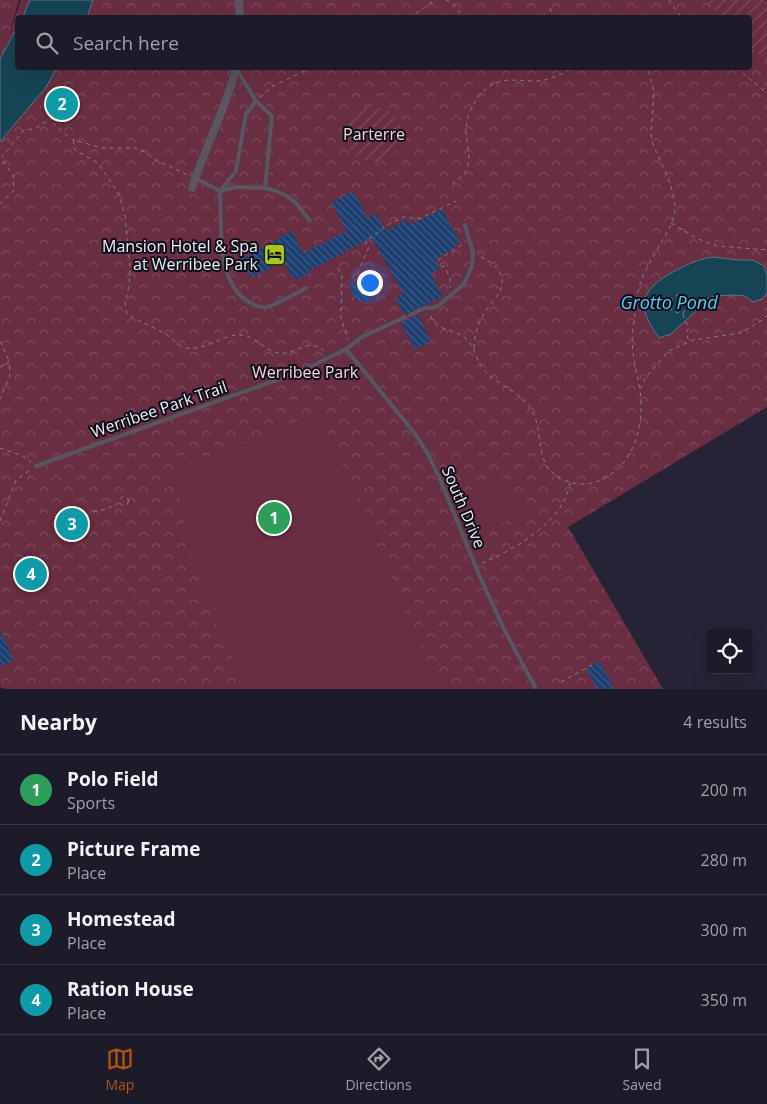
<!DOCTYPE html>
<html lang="en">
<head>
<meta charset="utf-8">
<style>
  :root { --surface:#1d1a29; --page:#252331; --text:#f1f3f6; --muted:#a0a1a8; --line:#3b3846; --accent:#b45309 }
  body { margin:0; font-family:"Open Sans",sans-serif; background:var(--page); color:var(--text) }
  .controls { position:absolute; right:15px; bottom:15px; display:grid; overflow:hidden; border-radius:5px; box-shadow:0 5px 20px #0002 }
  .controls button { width:45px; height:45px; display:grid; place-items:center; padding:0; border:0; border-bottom:1px solid var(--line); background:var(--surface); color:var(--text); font:25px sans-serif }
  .you { position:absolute; left:369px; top:282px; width:18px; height:18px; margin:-12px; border:4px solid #fff; border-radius:50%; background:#1a73e8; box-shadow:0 0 0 8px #1a73e833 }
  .badge { display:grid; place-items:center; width:32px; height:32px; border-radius:50%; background:var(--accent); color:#fff; font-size:16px; font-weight:700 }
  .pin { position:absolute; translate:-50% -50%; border:2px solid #fff; box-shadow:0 1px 5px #0006 }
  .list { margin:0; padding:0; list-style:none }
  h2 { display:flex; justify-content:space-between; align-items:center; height:65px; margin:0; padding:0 20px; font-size:21px }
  h2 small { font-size:16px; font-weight:400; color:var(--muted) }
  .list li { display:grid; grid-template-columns:32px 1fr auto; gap:15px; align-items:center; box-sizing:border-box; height:70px; padding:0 20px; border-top:1px solid var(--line) }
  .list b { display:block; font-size:19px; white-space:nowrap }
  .list p { margin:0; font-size:16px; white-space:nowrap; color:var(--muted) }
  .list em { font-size:16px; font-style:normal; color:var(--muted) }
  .icon { flex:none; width:28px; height:28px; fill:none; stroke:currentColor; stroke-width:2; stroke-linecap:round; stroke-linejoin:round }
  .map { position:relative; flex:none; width:767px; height:689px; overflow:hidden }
  .search { position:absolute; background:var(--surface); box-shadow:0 5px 20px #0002; left:15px; right:15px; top:15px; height:55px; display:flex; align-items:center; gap:12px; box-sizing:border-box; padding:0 18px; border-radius:5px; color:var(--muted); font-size:19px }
  .sheet { height:345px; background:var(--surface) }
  nav { display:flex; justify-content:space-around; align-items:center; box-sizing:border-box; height:70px; border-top:1px solid var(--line); background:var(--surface); font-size:14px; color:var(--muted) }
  nav a { display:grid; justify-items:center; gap:2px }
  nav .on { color:var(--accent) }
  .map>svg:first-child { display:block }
</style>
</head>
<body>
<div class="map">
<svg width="767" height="689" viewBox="0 0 767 689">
  <defs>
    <pattern id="park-crowns" width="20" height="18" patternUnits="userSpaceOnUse" patternTransform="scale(1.25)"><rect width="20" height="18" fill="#6a2e43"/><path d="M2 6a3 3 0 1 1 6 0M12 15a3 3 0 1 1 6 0" fill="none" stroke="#804c5f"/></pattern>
    <pattern id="garden-furrows" width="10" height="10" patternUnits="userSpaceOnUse" patternTransform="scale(1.25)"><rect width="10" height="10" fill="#6a2e43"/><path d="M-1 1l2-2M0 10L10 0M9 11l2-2" fill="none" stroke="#804c5f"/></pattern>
    <pattern id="building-back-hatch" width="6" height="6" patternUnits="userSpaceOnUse" patternTransform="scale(1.25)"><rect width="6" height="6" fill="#1d3f70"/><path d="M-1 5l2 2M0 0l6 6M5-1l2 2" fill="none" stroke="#3e5b85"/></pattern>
  </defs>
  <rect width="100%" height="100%" fill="#272337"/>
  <!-- park -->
  <path fill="url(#park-crowns)" fill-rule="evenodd" d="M0 0H19L9 35 21 0H767V407L568 527 663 689H6L0 687ZM18 18H750V68H18Z"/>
  <!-- garden -->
  <g fill="url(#garden-furrows)">
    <polygon points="705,0 767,0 767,60 760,56 750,46 750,18 722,17"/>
    <circle cx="374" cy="135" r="28"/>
  </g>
  <!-- pitch -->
  <g fill="#6a2e43">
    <polygon points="319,412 439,689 246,689 193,567 174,471"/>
    <polygon points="502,474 523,513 483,533 463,494"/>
  </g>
  <!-- water -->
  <g fill="#164454" stroke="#577686">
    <polygon points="30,0 93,0 87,17 23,17"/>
    <polygon points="17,28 18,68 57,68 46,87 0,142 0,59"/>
    <path d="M713 257 738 260H753L764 266 767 275V293L762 299 753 302 745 296 731 295 715 296 705 300 697 310 671 334 659 338C637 307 638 291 673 272 686 265 698 259 713 257Z"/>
  </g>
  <!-- building -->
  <g fill="url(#building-back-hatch)">
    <polygon points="353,191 368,218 376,213 385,231 407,219 410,225 442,209 460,242 453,246 454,248 435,259 440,269 431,273 443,296 407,314 404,314 395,298 403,294 372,238 307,272 308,274 297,280 294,276 292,278 283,261 251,278 241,259 292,231 303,253 347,231 331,203"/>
    <polygon points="363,279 373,298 365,303 363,299 357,302 349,286"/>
    <polygon points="418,315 431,341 415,350 401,323"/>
    <polygon points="80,512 86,528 61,538 57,531 61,529 58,521"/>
    <polygon points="34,565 40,578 28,583 23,571"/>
    <polygon points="0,630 14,660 0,666"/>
    <polygon points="599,661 615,689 597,689 586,669"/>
  </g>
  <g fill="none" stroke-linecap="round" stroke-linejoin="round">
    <defs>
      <g id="lane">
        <path d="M237 70 256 101 246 114 236 171 220 191C222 225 215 282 249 302 253 305 262 308 267 307 277 304 297 293 306 288"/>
        <polyline points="256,101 272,116 265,188"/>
        <polyline points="195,178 220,191 236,187 265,188 276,191 285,195 296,203 310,221"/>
        <polyline points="410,315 425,308 432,308 438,306 464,284 472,266 473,253 465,225"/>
        <polyline points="346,349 416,435 428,454 442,484 480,577 505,631 536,689"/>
        <polyline points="36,466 302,371 346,349 362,337 405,317"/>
      </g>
      <g id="street">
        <polyline points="239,0 240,18"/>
        <path d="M192 188C205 147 226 109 236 68"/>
      </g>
    </defs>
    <!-- lane casing -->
    <use href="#lane" stroke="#433f52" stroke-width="5"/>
    <!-- street casing -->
    <use href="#street" stroke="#433f52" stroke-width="9"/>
    <!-- path -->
    <g stroke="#827f90" stroke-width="1" stroke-dasharray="4 4" stroke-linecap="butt">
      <polyline points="446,0 453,4 464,18"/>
      <polyline points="669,0 682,18"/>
      <polyline points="550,8 553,18"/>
      <polyline points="409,18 435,0"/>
      <polyline points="736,68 767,93"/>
      <polyline points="260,97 273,86 310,68"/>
      <polyline points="62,104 50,120 66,135 74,140 102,148 134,148 147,153 154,159 188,175"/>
      <path d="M74 140 73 146 75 150 98 163 119 194 125 216 130 267 129 286 125 303 127 314C140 322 154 327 167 335 174 339 178 347 186 348 205 351 220 336 237 335 255 334 263 350 278 353 298 356 306 336 324 351"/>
      <path d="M452 184C456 181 462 177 466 171 472 159 467 145 466 133 465 119 472 104 481 94 498 75 513 81 535 81 547 81 562 75 571 68"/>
      <polyline points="0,204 14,190 13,175 1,158 23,131 36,128 49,120"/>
      <polyline points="671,223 698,239 717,246 767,250"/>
      <polyline points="438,260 463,244"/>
      <polyline points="441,267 444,266 450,278 450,288"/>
      <polyline points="338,268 342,277 341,318 348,340"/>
      <polyline points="360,281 358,272 369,247 365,241 382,230 383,227 404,217 419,219 456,201"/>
      <path d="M683 314 687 305 684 298 678 294C672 299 668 304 672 311L683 314 685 321 689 327 686 333 689 341"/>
      <path d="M431 316C435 330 453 329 464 337 474 344 475 356 481 366 491 381 511 388 525 401 549 425 529 464 562 479 576 486 591 486 605 478 631 465 642 432 641 404 641 387 635 369 633 352 631 340 633 326 635 314 636 301 638 286 644 274 651 257 674 227 675 210 676 190 660 161 652 142L651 134 654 92 648 68"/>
      <polyline points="0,341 9,361"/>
      <path d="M474 348C474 336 478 324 484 314 488 306 496 299 500 291 508 274 493 262 479 256"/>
      <polyline points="0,367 9,361 10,376 0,399"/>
      <polyline points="640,389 646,377 669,351 693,340 741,333 762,320 767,315"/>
      <polyline points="0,448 23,456 31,462"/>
      <circle cx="124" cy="501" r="4.5"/>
      <polyline points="93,512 107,509 119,503"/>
      <path d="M56 519C62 511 71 506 81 508"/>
      <polyline points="0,521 16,480 30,470"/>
      <path d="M482 563C516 549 564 521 570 483"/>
      <polyline points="561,682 592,665"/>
    </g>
    <!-- lane -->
    <use href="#lane" stroke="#5d545d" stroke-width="4"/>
    <!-- street -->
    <use href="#street" stroke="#5d545d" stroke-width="8"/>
  </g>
  <!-- icons -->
  <defs>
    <symbol id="hotel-square" viewBox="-11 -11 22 22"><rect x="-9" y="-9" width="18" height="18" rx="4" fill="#a9c71b" stroke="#0f0e17"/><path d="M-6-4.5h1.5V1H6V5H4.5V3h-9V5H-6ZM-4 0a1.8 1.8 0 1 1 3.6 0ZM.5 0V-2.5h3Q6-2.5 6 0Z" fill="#111"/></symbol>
  </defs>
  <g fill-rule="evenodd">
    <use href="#hotel-square" x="262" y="242" width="25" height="25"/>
  </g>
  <g text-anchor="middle" stroke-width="4" stroke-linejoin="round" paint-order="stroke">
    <!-- park labels -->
    <g font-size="16" fill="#fdd3de" stroke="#0f0e17">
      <text x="374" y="140">Parterre</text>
      <text x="305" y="378">Werribee Park</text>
    </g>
    <!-- poi labels -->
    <g font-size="16" fill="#eeecfa" stroke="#0f0e17" text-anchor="end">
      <text x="258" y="252">Mansion Hotel &amp; Spa<tspan x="258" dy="18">at Werribee Park</tspan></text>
    </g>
    <!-- street labels -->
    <g font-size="16" fill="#eeecfa" stroke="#0f0e17">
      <text transform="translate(159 409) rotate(-19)" y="6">Werribee Park Trail</text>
      <text transform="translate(464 507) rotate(67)" y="6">South Drive</text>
    </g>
    <!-- water labels -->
    <g font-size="18" font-style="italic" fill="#52cff8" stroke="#0f0e17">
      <text x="669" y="309">Grotto Pond</text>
    </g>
  </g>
</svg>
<div class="controls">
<button><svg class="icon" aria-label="locate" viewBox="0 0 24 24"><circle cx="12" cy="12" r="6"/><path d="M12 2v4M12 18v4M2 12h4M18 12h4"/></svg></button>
</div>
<div class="you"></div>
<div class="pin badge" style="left:274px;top:518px;background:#2e9e5b">1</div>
<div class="pin badge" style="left:62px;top:104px;background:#0f9aa8">2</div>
<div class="pin badge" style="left:72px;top:524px;background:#0f9aa8">3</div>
<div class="pin badge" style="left:31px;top:574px;background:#0f9aa8">4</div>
<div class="search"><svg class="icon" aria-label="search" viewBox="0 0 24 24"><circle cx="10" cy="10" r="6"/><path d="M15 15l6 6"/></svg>Search here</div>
</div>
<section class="sheet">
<h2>Nearby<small>4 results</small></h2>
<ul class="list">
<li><span class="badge" style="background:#2e9e5b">1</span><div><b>Polo Field</b><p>Sports</p></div><em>200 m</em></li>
<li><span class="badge" style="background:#0f9aa8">2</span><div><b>Picture Frame</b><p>Place</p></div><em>280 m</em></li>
<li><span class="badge" style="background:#0f9aa8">3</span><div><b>Homestead</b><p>Place</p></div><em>300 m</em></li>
<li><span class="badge" style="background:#0f9aa8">4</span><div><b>Ration House</b><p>Place</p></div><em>350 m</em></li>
</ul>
</section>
<nav>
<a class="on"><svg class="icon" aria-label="map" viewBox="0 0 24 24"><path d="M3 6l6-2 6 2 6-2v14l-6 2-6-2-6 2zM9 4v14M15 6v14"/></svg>Map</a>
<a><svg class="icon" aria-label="directions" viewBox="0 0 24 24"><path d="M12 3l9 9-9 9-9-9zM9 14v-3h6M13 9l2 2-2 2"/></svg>Directions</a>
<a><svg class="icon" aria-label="saved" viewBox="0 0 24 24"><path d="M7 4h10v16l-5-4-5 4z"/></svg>Saved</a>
</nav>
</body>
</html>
